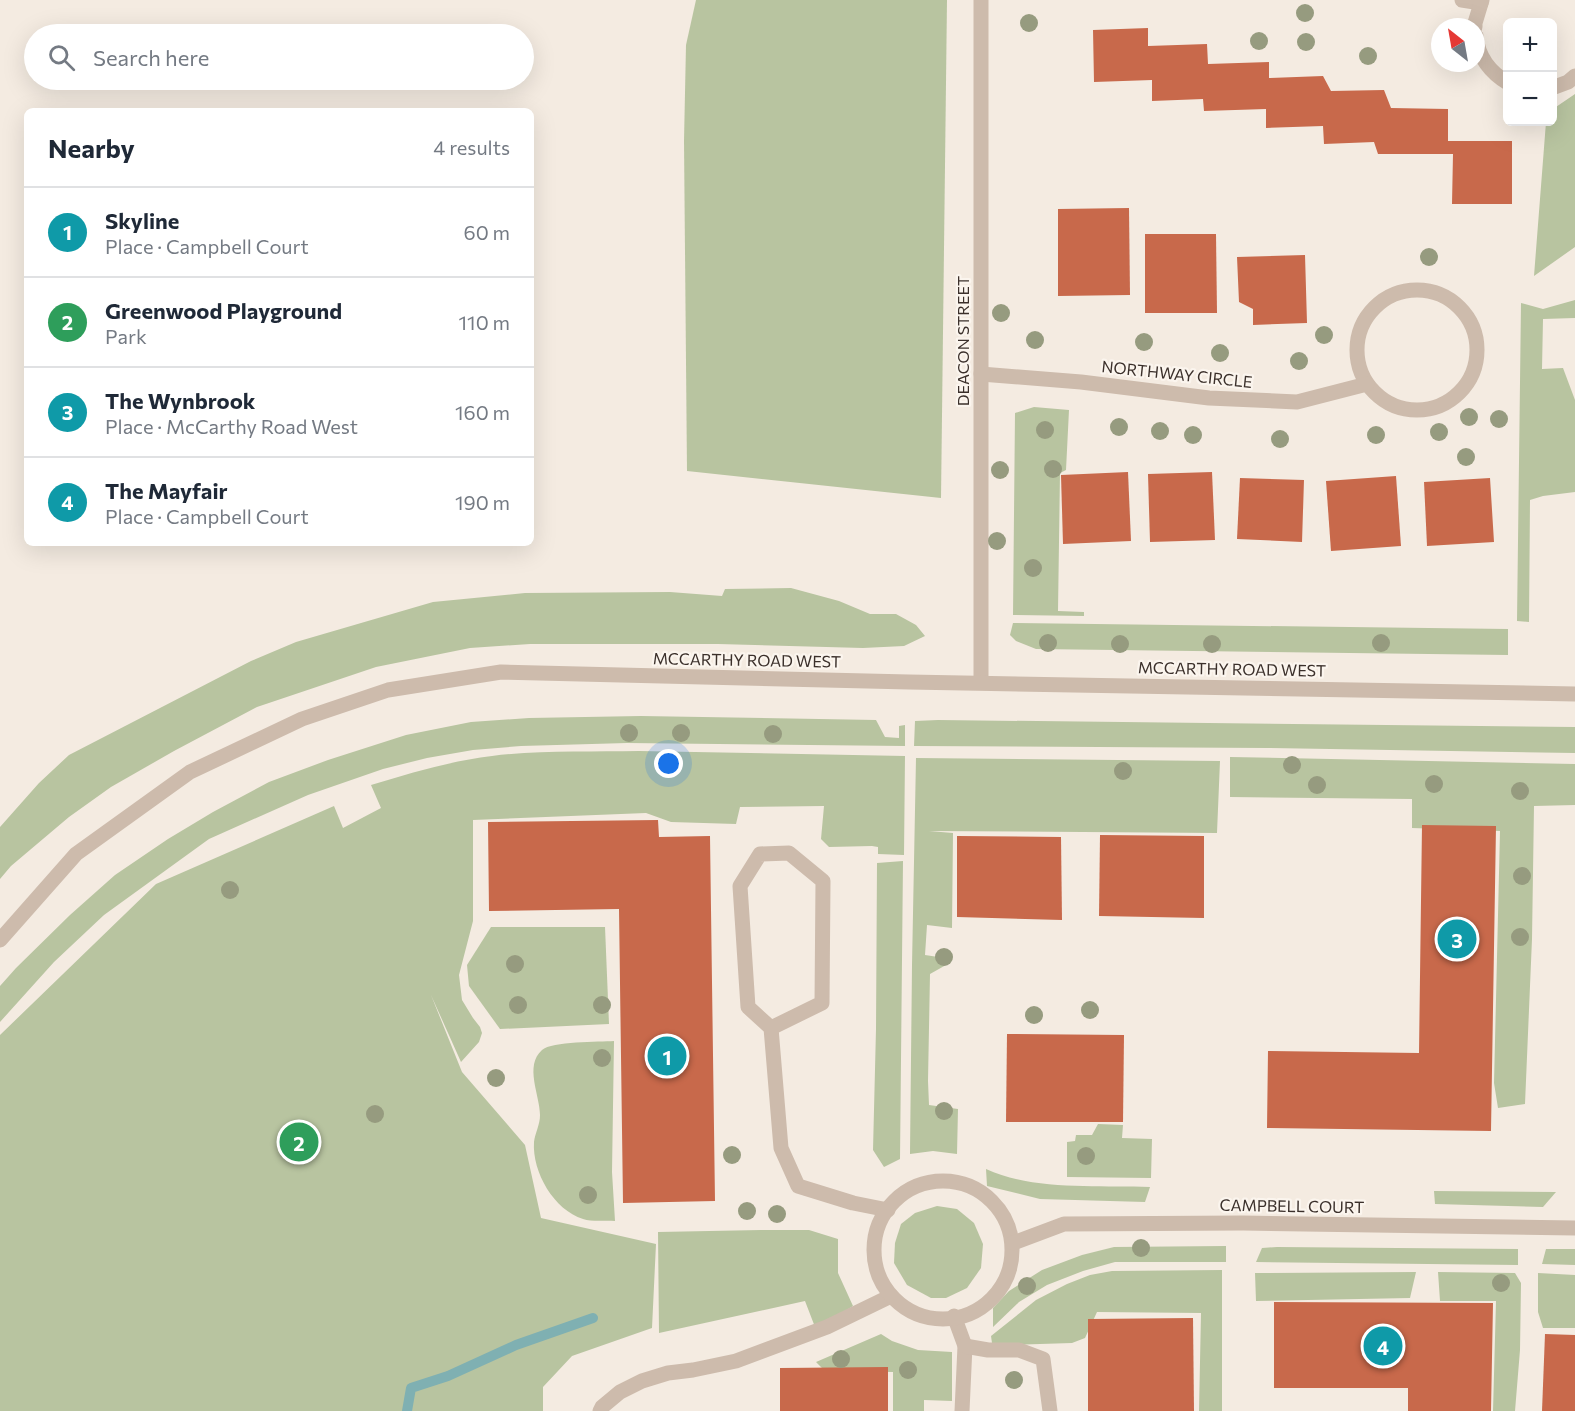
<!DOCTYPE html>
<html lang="en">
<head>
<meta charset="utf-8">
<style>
  :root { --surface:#fff; --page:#f2f2f3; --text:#1f2937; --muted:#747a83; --line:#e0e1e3; --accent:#1f5a5e }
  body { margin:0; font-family:Commissioner,sans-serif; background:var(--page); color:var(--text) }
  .controls { position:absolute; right:18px; top:18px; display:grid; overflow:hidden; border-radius:9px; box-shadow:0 6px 24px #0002 }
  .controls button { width:54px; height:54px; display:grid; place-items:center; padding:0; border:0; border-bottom:2px solid var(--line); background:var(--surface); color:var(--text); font:30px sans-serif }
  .compass { position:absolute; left:1431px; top:18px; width:54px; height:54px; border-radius:50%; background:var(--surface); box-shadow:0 6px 24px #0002; rotate:329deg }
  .you { position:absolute; left:669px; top:764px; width:21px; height:21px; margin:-15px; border:4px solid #fff; border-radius:50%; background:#1a73e8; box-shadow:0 0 0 9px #1a73e833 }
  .badge { display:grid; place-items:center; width:39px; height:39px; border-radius:50%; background:var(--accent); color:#fff; font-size:20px; font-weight:700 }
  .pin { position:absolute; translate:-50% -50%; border:3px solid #fff; box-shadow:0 2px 6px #0006 }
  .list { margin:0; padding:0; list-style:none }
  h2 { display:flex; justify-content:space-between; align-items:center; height:78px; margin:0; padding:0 24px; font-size:26px }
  h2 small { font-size:20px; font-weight:400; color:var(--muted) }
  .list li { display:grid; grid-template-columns:39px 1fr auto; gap:18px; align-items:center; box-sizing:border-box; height:90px; padding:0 24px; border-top:2px solid var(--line) }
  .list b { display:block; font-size:22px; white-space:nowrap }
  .list p { margin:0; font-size:20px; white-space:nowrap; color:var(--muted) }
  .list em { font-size:20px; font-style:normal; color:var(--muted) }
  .icon { flex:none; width:33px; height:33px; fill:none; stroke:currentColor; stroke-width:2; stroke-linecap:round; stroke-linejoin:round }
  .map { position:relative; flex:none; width:1575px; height:1411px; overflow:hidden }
  .search { position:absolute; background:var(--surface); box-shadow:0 6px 24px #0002; left:24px; top:24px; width:510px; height:66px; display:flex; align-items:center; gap:15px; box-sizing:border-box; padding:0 21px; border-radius:33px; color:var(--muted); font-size:22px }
  .panel { position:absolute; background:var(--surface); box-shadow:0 6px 24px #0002; left:24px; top:108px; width:510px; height:438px; border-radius:9px }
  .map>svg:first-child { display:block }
</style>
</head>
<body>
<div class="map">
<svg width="1575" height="1411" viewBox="0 0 1575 1411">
  <rect width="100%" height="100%" fill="#f4ebe1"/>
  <!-- green -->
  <g fill="#b8c4a0">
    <polygon points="696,0 947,0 941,498 687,471 684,141 686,45"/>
    <polygon points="1575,94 1575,247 1534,276 1546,122 1552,122 1553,109"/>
    <polygon points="1575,300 1575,318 1543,319 1542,369 1563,368 1575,400 1575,492 1543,496 1530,500 1529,622 1517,621 1521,303 1543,309"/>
    <polygon points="1034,407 1069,410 1066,470 1060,473 1058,611 1084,612 1084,616 1013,615 1015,413"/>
    <polygon points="791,588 839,601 870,614 896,614 916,625 925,636 904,646 863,648 718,644 530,644 470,648 376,667 257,707 174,751 111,787 69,817 11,866 0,879 0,827 39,783 69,755 251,661 296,642 433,602 525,593 670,592 722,596 725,589"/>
    <polygon points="1013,623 1508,629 1508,655 1036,649 1016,641 1010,635"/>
    <polygon points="641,716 876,720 885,737 899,738 899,726 905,725 905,746 627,743 521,746 473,750 427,758 383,769 308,795 209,839 104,915 54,962 0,1022 0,986 16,968 70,915 115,875 168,839 213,812 269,782 328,760 406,735 471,722 529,718"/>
    <polygon points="938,720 1575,727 1575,753 1267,748 914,746 915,721"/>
    <path d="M639 751 905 756 904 855 878 854V847L872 846 829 847 821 839 824 806 740 807 736 824 671 822 646 813 473 820V921L459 975 462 1000 473 1018 480 1027 482 1033 479 1042 461 1062 431 995 462 1072 525 1145 541 1218 656 1244 652 1328 572 1356 543 1387V1411H0V1035L156 884 334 806 343 828 381 808 371 785C411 773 450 761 492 756 540 750 590 752 639 751Z"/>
    <polygon points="1230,757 1575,764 1575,805 1534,806 1532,939 1525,1104 1498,1108 1494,1083 1500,831 1412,828 1412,799 1230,797"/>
    <polygon points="916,758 1220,761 1217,833 929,831 953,833 952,928 927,925 925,955 945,958 946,965 930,974 928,1081 929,1105 958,1109 957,1154 933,1151 910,1154 912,965"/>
    <polygon points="903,861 900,1159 884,1167 873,1150 876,1029 877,863"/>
    <polygon points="491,927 605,927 609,1024 500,1029 469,986 467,965"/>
    <path d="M614 1041 612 1172 615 1221C605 1220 592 1222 583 1219 554 1210 532 1172 534 1142 535 1133 540 1125 540 1115 540 1095 524 1066 542 1050 552 1041 599 1042 614 1041Z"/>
    <polygon points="1098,1124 1123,1125 1122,1138 1152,1139 1151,1178 1067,1177 1067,1142 1075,1141 1076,1135 1092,1135"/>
    <path d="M986 1169C1034 1191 1098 1185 1150 1187L1145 1202 1040 1199 987 1186Z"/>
    <polygon points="1434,1191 1556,1192 1543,1207 1435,1204"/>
    <polygon points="937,1206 957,1209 974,1223 983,1244 981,1268 967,1288 946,1298 931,1298 907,1285 894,1263 895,1243 901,1224 915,1213"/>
    <polygon points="761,1230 809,1230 838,1239 838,1273 853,1306 824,1325 815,1327 805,1301 659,1333 658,1232"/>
    <polygon points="1226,1246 1226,1262 1115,1262 1083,1271 1047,1285 1019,1302 993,1327 993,1308 1009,1291 1042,1270 1082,1255 1114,1247"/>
    <polygon points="1277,1247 1518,1249 1518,1265 1256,1262 1262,1248"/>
    <polygon points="1546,1249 1575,1249 1575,1265 1542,1264"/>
    <polygon points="1222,1270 1222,1411 1199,1411 1201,1313 1097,1312 1085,1338 1072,1343 1006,1345 992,1343 991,1336 1036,1300 1067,1284 1090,1275 1112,1271"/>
    <polygon points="1416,1272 1410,1298 1256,1301 1255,1273"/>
    <polygon points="1438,1272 1515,1273 1521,1283 1520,1350 1515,1411 1493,1411 1496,1301 1440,1301"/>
    <polygon points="1538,1273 1575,1275 1575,1328 1543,1328 1538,1312"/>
    <polygon points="881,1334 892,1341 918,1350 952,1352 952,1401 924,1400 924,1411 893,1411 893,1372 825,1371 816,1362"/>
  </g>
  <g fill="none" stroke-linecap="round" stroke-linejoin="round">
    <!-- stream -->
    <polyline stroke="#7fb0b2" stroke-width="10" points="407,1411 411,1388 448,1376 516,1345 593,1318"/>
  </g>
  <!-- building -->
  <g fill="#c8694b">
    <polygon points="1148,28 1148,46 1207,44 1208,64 1269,62 1269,78 1323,76 1331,91 1384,90 1391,108 1448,109 1448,141 1512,141 1512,204 1452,204 1453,154 1378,154 1374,142 1324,144 1323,126 1266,128 1266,109 1204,111 1203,99 1152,101 1152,80 1094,82 1093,30"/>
    <polygon points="1129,208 1130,295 1058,296 1058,209"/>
    <polygon points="1145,234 1216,234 1217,313 1145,313"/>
    <polygon points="1305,255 1307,323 1253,325 1253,309 1239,302 1237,257"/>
    <polygon points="1128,472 1131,541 1063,544 1061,475"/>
    <polygon points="1212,472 1215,540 1150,542 1148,474"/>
    <polygon points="1396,476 1401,546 1331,551 1326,481"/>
    <polygon points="1240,478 1304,480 1302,542 1237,539"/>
    <polygon points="1490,478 1494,542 1427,546 1424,482"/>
    <polygon points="658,820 659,837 710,836 715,1201 623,1203 619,909 489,911 488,822"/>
    <polygon points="1422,825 1496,826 1491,1131 1267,1128 1268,1051 1419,1053"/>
    <polygon points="1100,835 1204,836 1204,918 1099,916"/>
    <polygon points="957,836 1061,837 1062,920 957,917"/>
    <polygon points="1007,1034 1124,1035 1123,1122 1006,1122"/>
    <polygon points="1274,1302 1493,1303 1491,1411 1408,1411 1408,1388 1274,1388"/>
    <polygon points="1193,1318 1194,1411 1088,1411 1088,1319"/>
    <polygon points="1545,1334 1575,1335 1575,1411 1542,1411"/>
    <polygon points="888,1367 888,1411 780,1411 780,1368"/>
  </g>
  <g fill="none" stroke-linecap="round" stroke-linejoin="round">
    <!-- service -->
    <g stroke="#cdbbac" stroke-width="15">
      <polyline points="771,1028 748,1007 740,886 760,854 789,853 823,881 822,1003 771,1028 781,1148 798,1186 853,1203 888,1210"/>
      <polyline points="954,1316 965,1346 962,1411"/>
      <polyline points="965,1346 988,1350 1019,1350 1043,1359 1050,1411"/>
      <polyline points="600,1411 602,1407 620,1392 642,1381 668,1373 693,1370 736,1361 827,1327 891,1296"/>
    </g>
    <!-- minor -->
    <g stroke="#cdbbac" stroke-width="15">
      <polyline points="1462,0 1481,3"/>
      <polyline points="1475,27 1475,23 1482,0"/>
      <path d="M1476 36C1478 57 1491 73 1508 83"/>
      <polyline points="1552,88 1568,82 1575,76"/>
      <circle cx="1417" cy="350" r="60"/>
      <polyline points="981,374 1081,382 1209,398 1297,402 1367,384"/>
      <polyline points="981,682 981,0"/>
      <circle cx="943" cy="1250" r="69"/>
      <polyline points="1013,1243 1064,1224 1243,1223 1575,1228"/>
    </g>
    <!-- tertiary -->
    <polyline stroke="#cdbbac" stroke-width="15" points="0,940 76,854 190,772 302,719 388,690 501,672 909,682 1575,694"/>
  </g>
  <!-- trees -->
  <g fill="#969b7f">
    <circle cx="1305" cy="13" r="9"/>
    <circle cx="1029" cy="23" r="9"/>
    <circle cx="1259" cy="41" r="9"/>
    <circle cx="1306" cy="42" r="9"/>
    <circle cx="1368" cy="56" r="9"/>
    <circle cx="1429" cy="257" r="9"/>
    <circle cx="1001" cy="313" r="9"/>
    <circle cx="1324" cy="335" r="9"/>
    <circle cx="1035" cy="340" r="9"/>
    <circle cx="1144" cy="342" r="9"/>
    <circle cx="1220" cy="353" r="9"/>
    <circle cx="1299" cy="361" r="9"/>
    <circle cx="1469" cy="417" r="9"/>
    <circle cx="1499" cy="419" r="9"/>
    <circle cx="1119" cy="427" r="9"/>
    <circle cx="1045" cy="430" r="9"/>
    <circle cx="1160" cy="431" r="9"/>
    <circle cx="1439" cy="432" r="9"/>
    <circle cx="1193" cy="435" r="9"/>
    <circle cx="1376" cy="435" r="9"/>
    <circle cx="1280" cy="439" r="9"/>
    <circle cx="1466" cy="457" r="9"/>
    <circle cx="1053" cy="469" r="9"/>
    <circle cx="1000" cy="470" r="9"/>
    <circle cx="997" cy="541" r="9"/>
    <circle cx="1033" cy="568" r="9"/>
    <circle cx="1048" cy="643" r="9"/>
    <circle cx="1381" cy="643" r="9"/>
    <circle cx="1120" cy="644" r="9"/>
    <circle cx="1212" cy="644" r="9"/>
    <circle cx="629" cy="733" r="9"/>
    <circle cx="681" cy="733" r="9"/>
    <circle cx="773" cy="734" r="9"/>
    <circle cx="1292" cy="765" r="9"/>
    <circle cx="1123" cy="771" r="9"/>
    <circle cx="1434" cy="784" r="9"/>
    <circle cx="1317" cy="785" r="9"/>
    <circle cx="1520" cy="791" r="9"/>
    <circle cx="1522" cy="876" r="9"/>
    <circle cx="230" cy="890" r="9"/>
    <circle cx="1520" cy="937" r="9"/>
    <circle cx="944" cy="957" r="9"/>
    <circle cx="515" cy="964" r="9"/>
    <circle cx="518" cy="1005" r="9"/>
    <circle cx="602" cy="1005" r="9"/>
    <circle cx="1090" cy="1010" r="9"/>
    <circle cx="1034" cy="1015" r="9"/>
    <circle cx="602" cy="1058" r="9"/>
    <circle cx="496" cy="1078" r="9"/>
    <circle cx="944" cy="1111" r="9"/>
    <circle cx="375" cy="1114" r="9"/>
    <circle cx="732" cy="1155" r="9"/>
    <circle cx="1086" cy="1156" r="9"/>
    <circle cx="588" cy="1195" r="9"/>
    <circle cx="747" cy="1211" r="9"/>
    <circle cx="777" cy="1214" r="9"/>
    <circle cx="1141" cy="1248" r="9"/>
    <circle cx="1501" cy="1283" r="9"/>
    <circle cx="1027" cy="1286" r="9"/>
    <circle cx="841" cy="1359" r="9"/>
    <circle cx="908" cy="1370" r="9"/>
    <circle cx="1014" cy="1380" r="9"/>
  </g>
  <g text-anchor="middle" stroke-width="4.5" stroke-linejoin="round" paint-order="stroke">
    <!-- street labels -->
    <g font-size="16" fill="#3b302b" stroke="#fbf5ee">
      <text transform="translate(963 341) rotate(-90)" y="6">DEACON STREET</text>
      <text transform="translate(1177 374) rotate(6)" y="6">NORTHWAY CIRCLE</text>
      <text transform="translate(747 660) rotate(1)" y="6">MCCARTHY ROAD WEST</text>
      <text transform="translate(1232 669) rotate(1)" y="6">MCCARTHY ROAD WEST</text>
      <text transform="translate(1292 1206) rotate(1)" y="6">CAMPBELL COURT</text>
    </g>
  </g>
</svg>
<div class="controls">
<button>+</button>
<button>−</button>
</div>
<svg class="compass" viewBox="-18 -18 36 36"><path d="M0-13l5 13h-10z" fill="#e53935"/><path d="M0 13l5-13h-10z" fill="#747a83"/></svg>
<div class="you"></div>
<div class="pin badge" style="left:667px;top:1056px;background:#0f9aa8">1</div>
<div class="pin badge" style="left:299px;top:1142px;background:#2e9e5b">2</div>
<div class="pin badge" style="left:1457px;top:939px;background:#0f9aa8">3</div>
<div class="pin badge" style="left:1383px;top:1346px;background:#0f9aa8">4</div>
<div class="search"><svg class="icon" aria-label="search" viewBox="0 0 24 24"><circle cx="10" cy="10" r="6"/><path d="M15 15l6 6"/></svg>Search here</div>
<section class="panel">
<h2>Nearby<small>4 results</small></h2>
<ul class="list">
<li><span class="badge" style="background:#0f9aa8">1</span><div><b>Skyline</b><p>Place · Campbell Court</p></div><em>60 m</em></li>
<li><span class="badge" style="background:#2e9e5b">2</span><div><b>Greenwood Playground</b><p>Park</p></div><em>110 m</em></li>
<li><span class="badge" style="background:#0f9aa8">3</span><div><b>The Wynbrook</b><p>Place · McCarthy Road West</p></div><em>160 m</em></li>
<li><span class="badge" style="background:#0f9aa8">4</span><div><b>The Mayfair</b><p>Place · Campbell Court</p></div><em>190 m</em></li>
</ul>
</section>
</div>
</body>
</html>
